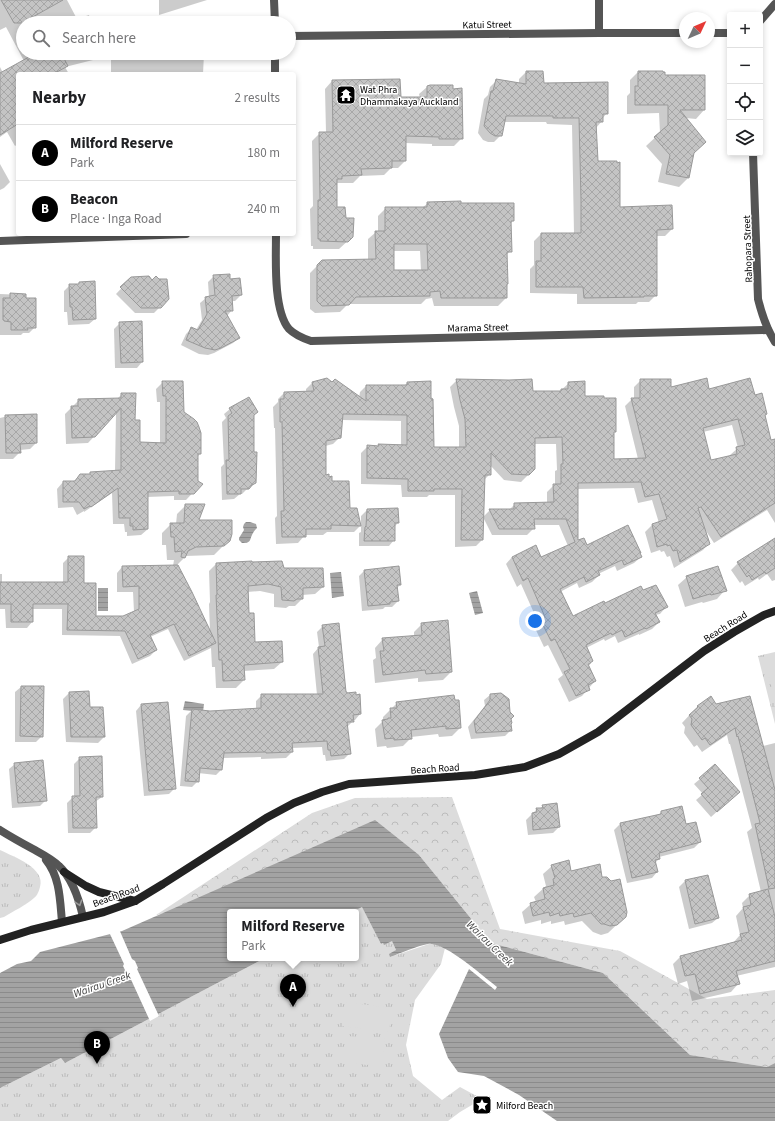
<!DOCTYPE html>
<html lang="en">
<head>
<meta charset="utf-8">
<style>
  :root { --surface:#fff; --page:#f2f2f2; --text:#202124; --muted:#757577; --line:#e0e0e0; --accent:#000 }
  body { margin:0; font-family:"Source Sans 3",sans-serif; background:var(--page); color:var(--text) }
  .controls { position:absolute; right:12px; top:12px; display:grid; overflow:hidden; border-radius:4px; box-shadow:0 2px 6px #0003 }
  .controls button { width:36px; height:36px; display:grid; place-items:center; padding:0; border:0; border-bottom:1px solid var(--line); background:var(--surface); color:var(--text); font:20px sans-serif }
  .compass { position:absolute; left:679px; top:12px; width:36px; height:36px; border-radius:50%; background:var(--surface); box-shadow:0 2px 6px #0003; rotate:46deg }
  .you { position:absolute; left:535px; top:621px; width:14px; height:14px; margin:-10px; border:3px solid #fff; border-radius:50%; background:#1a73e8; box-shadow:0 0 0 6px #1a73e833 }
  .badge { display:grid; place-items:center; width:26px; height:26px; border-radius:50%; background:var(--accent); color:#fff; font-size:13px; font-weight:700 }
  .pin { position:absolute; translate:-50% -33px; filter:drop-shadow(0 1px 2px #0008) }
  .pin::after { content:''; position:absolute; top:21px; width:14px; height:12px; background:inherit; clip-path:polygon(0 0,100% 0,50% 100%) }
  .popup { position:absolute; left:227px; top:909px; width:132px; height:52px; box-sizing:border-box; display:grid; place-content:center; border-radius:4px; background:var(--surface); filter:drop-shadow(0 1px 3px #0005); font-size:13px; white-space:nowrap; color:var(--muted) }
  .popup b { font-size:15px; color:var(--text) }
  .popup::after { content:''; position:absolute; left:50%; top:100%; margin-left:-8px; border:8px solid transparent; border-top-color:var(--surface) }
  .list { margin:0; padding:0; list-style:none }
  h2 { display:flex; justify-content:space-between; align-items:center; height:52px; margin:0; padding:0 16px; font-size:17px }
  h2 small { font-size:13px; font-weight:400; color:var(--muted) }
  .list li { display:grid; grid-template-columns:26px 1fr auto; gap:12px; align-items:center; box-sizing:border-box; height:56px; padding:0 16px; border-top:1px solid var(--line) }
  .list b { display:block; font-size:15px; white-space:nowrap }
  .list p { margin:0; font-size:13px; white-space:nowrap; color:var(--muted) }
  .list em { font-size:13px; font-style:normal; color:var(--muted) }
  .icon { flex:none; width:22px; height:22px; fill:none; stroke:currentColor; stroke-width:2; stroke-linecap:round; stroke-linejoin:round }
  .map { position:relative; flex:none; width:775px; height:1121px; overflow:hidden }
  .search { position:absolute; background:var(--surface); box-shadow:0 2px 6px #0003; left:16px; top:16px; width:280px; height:44px; display:flex; align-items:center; gap:10px; box-sizing:border-box; padding:0 14px; border-radius:22px; color:var(--muted); font-size:15px }
  .panel { position:absolute; background:var(--surface); box-shadow:0 2px 6px #0003; left:16px; top:72px; width:280px; height:164px; border-radius:4px }
  .map>svg:first-child { display:block }
</style>
</head>
<body>
<div class="map">
<svg width="775" height="1121" viewBox="0 0 775 1121">
  <defs>
    <pattern id="forest-crowns" width="20" height="18" patternUnits="userSpaceOnUse"><rect width="20" height="18" fill="#dcdcdc"/><path d="M2 6a3 3 0 1 1 6 0M12 15a3 3 0 1 1 6 0" fill="none" stroke="#bbb"/></pattern>
    <pattern id="park-tufts" width="24" height="20" patternUnits="userSpaceOnUse"><rect width="24" height="20" fill="#dcdcdc"/><path d="M3 7l-1-3M5 7V3M7 7l1-3M15 17l-1-3M17 17v-4M19 17l1-3" fill="none" stroke="#bbb"/></pattern>
    <pattern id="water-rules" width="6" height="5" patternUnits="userSpaceOnUse"><rect width="6" height="5" fill="#a3a3a3"/><path d="M0 2.5h6" fill="none" stroke="#8b8b8b"/></pattern>
    <pattern id="building-cross-hatch" width="8" height="8" patternUnits="userSpaceOnUse"><rect width="8" height="8" fill="#c4c4c4"/><path d="M0 0l8 8M0 8l8-8" fill="none" stroke="#a7a7a7"/></pattern>
  </defs>
  <rect width="100%" height="100%" fill="#fff"/>
  <!-- forest -->
  <polygon fill="url(#forest-crowns)" points="452,797 500,929 620,951 707,999 775,990 775,1063 767,1067 690,1055 603,973 491,943 419,855 156,915 312,813 355,798"/>
  <!-- park -->
  <g fill="url(#park-tufts)">
    <polygon points="775,652 775,724 758,656"/>
    <path d="M0 850C14 857 46 868 40 887 39 891 37 896 34 898 28 904 12 912 4 917L0 918Z"/>
    <polygon points="362,906 381,944 383,943 384,944 392,940 396,950 390,957 429,944 437,944 445,948 441,964 415,1000 406,1045 413,1076 442,1100 460,1087 482,1099 460,1112 448,1121 0,1121 0,1088 61,1058 65,1063 265,958 356,958 356,912 352,912"/>
  </g>
  <!-- pitch -->
  <g fill="#dcdcdc">
    <polygon points="775,660 775,701 765,662"/>
    <polygon points="345,1002 392,1008 389,1032 342,1026"/>
    <path d="M347 1036 385 1039 383 1054V1063L379 1065C374 1063 371 1065 366 1065 360 1064 356 1062 349 1063L346 1059 347 1055 346 1047Z"/>
  </g>
  <!-- water -->
  <g fill="url(#water-rules)">
    <path d="M246 522H250L256 524 257 528C255 530 254 531 253 533 249 540 252 543 242 543L239 540V538L244 530 243 527 244 524Z"/>
    <polygon points="341,572 344,596 332,598 330,573"/>
    <rect x="98" y="588" width="10" height="23"/>
    <polygon points="477,591 483,613 475,615 469,593"/>
    <polygon points="185,701 204,704 203,712 183,710"/>
    <path d="M375 820 419 855 491 943 603 973 690 1055 767 1067 775 1063V1121H557L519 1095 484 1076 458 1072 448 1058 439 1034 469 969 495 990 497 987C484 977 444 941 428 944 417 946 401 953 390 957L389 954 396 950 392 941 384 945 383 943 381 944 362 907 352 912H230V958H265L65 1063 61 1058 0 1088V973L17 964 31 961 40 952 122 931Z"/>
  </g>
  <!-- pier -->
  <polygon fill="#fff" points="119,929 132,959 135,961 138,968 137,969 159,1016 150,1021 128,973 127,974 123,966 124,964 109,932"/>
  <!-- shadow -->
  <g fill="#0003" fill-rule="evenodd">
    <polygon points="0,0 67,0 77,19 89,15 91,23 23,23 23,53 99,54 93,60 65,67 69,74 18,74 18,144 15,146 7,132 0,137 0,67 3,73 24,61 6,27 0,30"/>
    <polygon points="159,0 207,0 159,15"/>
    <polygon points="240,21 240,23 164,23 165,22"/>
    <polygon points="133,22 156,22 156,23 132,23"/>
    <polygon points="111,53 236,53 234,54 204,54 203,74 111,74"/>
    <polygon points="526,72 543,84 607,113 602,119 602,121 596,128 597,162 620,208 672,229 665,236 656,236 656,295 649,302 638,302 636,304 577,304 577,294 530,293 530,269 534,265 534,241 541,234 574,234 572,125 547,124 546,122 504,122 501,135 494,142 488,142 483,140 478,133 484,99 488,95 490,87 497,80 519,84 519,79"/>
    <polygon points="638,72 664,76 704,110 696,119 686,118 693,154 688,178 679,187 658,182 662,164 646,146 660,133 659,113 627,114 627,96 630,93 630,80"/>
    <polygon points="332,81 400,98 420,98 419,94 427,87 462,138 454,146 432,146 432,144 405,143 405,161 398,168 391,168 384,175 360,176 353,183 336,183 336,208 345,219 352,237 339,249 313,249 313,246 311,246 310,209 313,206 312,141 320,133 326,133 325,89"/>
    <polygon points="0,164 10,182 4,188 0,190"/>
    <path d="M428 203 460 204 513 221 510 224 511 251 506 255V298L498 306H434L432 298 426 299 421 304H348L340 312 315 313 310 309V273L322 261H368V239L376 232H378V216L386 208H422ZM393 251H420L421 271H393Z"/>
    <polygon points="214,276 229,280 241,295 235,301 231,301 232,310 227,316 239,338 233,343 214,353 208,355 199,354 181,345 186,334 192,328 196,330 202,320 200,303 206,298 209,297 208,282"/>
    <polygon points="131,278 160,307 154,313 135,313 116,294"/>
    <polygon points="79,283 95,319 89,324 68,325 67,312 64,312 64,291 70,285 77,285"/>
    <polygon points="0,294 25,295 35,327 29,333 23,333 21,335 0,335"/>
    <polygon points="120,323 142,362 137,368 115,368 114,329"/>
    <path d="M457 380 532 392H559L569 383 584 397 615 431 613 433V460L638 459 625 406 632 399H634V387L641 380 670 389 708 390 754 396 766 414 764 416 770 441 775 440V523L767 510 714 543 706 531 709 543 703 550 674 568 670 556 667 557 664 551 661 552 660 550 651 553 645 532 652 525 659 523 652 500 638 503 634 488 577 489 578 542 586 547 639 553 641 557 634 563 617 571 615 566 598 574 599 575 592 582 579 588 577 583 560 592 573 617 642 591 666 607 660 614 655 615 659 622 652 629 639 635V634L618 643 615 636 605 641 604 639 586 648 592 661 588 665 595 681 582 696 569 702 558 679 563 675 548 645 544 647 534 626 538 622 521 584 517 587 506 564 512 557 541 558 568 546 559 525H534V528L527 535H492L483 517 490 510H509L515 504H547V492L554 485H555V471L557 470 556 444H534V469L521 482 504 480 490 465V474L484 480 482 540 476 546 455 547V495H429L427 497H402L401 485 361 484V453L368 446 377 447 379 445H401V421L341 420 340 437 333 444 325 446V476L360 526 354 532H327L323 535H305L298 543 276 544 275 518 277 516 275 428H274L273 407 278 402V399L284 393 306 392V389L312 383 359 398 360 392 366 386H404L407 383 433 448H459V426L454 407 450 387ZM732 425 738 448 730 455V457L711 462 703 432Z"/>
    <polygon points="163,382 183,412 200,454 197,457 197,482 201,484 186,500 174,500 174,496 147,497 148,529 141,535 127,536 127,532 125,532 124,524 113,524 112,493 84,512 84,511 77,515 73,507 58,508 57,489 63,482 73,482 80,475 89,475 91,473 115,471 116,413 88,443 66,444 65,414 79,400 117,399 122,394 134,421 139,443 160,444 160,402 157,402 156,389"/>
    <polygon points="230,409 253,416 255,483 249,489 246,490 242,494 240,494 234,499 222,500 221,467 224,464 222,422 226,418 224,414"/>
    <polygon points="6,416 36,443 30,449 20,450 20,452 13,459 0,459 0,418 4,417"/>
    <polygon points="186,505 198,521 229,540 214,555 186,556 177,565 210,632 209,604 210,602 209,571 216,564 283,569 323,587 315,594 302,595 302,599 295,606 289,606 286,608 274,607 274,594 260,591 247,592 248,614 255,643 282,662 274,669 243,671 244,680 236,688 216,688 215,667 212,667 211,648 184,661 168,629 150,637 156,650 150,656 132,664 120,636 62,635 62,609 32,609 32,622 27,628 6,628 5,609 0,609 0,574 2,574 2,583 63,583 63,563 69,557 83,584 95,617 123,617 134,612 133,592 117,592 117,573 122,567 173,566 174,560 167,560 166,545 162,545 162,533 171,524 176,524 177,514"/>
    <polygon points="367,510 398,523 394,527 394,540 389,546 359,546 359,533 361,532 361,516"/>
    <polygon points="775,539 775,580 772,581 767,574 759,580 758,578 745,586 742,581 740,583 731,570 738,563"/>
    <polygon points="364,571 400,585 397,588 398,601 392,607 385,607 383,609 362,611 359,576"/>
    <polygon points="687,577 725,590 717,599 703,603 702,602 685,607 678,585"/>
    <polygon points="422,624 451,672 443,680 418,682 418,678 375,683 373,660 376,658 375,648 383,639 414,637 414,632"/>
    <polygon points="323,626 345,693 360,714 355,720 353,720 353,721 347,727 349,754 344,759 326,761 325,755 323,755 322,747 291,748 292,752 286,758 261,759 261,757 223,758 221,770 216,775 198,773 198,781 192,787 180,786 186,716 192,710 210,712 256,710 256,701 262,695 317,695 313,654 319,647 317,632"/>
    <polygon points="21,687 42,736 36,742 15,742 15,692"/>
    <polygon points="88,692 89,708 102,708 104,737 98,743 66,742 63,699 69,693"/>
    <polygon points="490,695 510,719 511,730 505,736 471,739 468,727 485,706 484,700"/>
    <polygon points="711,698 716,705 763,746 775,743 775,967 736,976 738,984 731,992 692,1001 687,981 678,984 673,964 680,957 733,943 740,935 736,916 743,908 742,903 750,895 761,892 747,832 752,828 730,744 729,744 727,735 702,752 697,745 694,747 684,733 685,727 682,723 697,707"/>
    <polygon points="397,703 460,728 452,736 439,737 438,734 411,737 411,738 403,746 387,748 386,746 377,747 375,729 383,721 383,717"/>
    <polygon points="141,705 175,788 169,794 144,796 136,711"/>
    <polygon points="80,758 102,797 95,802 96,827 90,833 68,833 67,803 73,797 74,797 74,764"/>
    <polygon points="15,764 46,800 40,806 12,808 9,769"/>
    <polygon points="700,779 733,797 711,817 696,800 703,794 694,784"/>
    <polygon points="543,806 559,827 553,833 528,835 526,820 537,809 539,809"/>
    <polygon points="661,812 686,825 700,842 694,848 659,857 659,859 655,863 657,872 652,878 627,883 614,830 620,824 658,816"/>
    <polygon points="552,866 570,872 602,877 625,917 608,933 601,935 593,932 582,921 565,925 564,921 551,924 551,921 541,924 541,920 525,924 522,912 531,904 536,902 534,897 546,886 543,874"/>
    <polygon points="708,876 718,918 712,923 689,929 679,887 685,881"/>
  </g>
  <!-- building -->
  <g fill="url(#building-cross-hatch)" stroke="#999" fill-rule="evenodd">
    <polygon points="1,0 63,0 22,23 14,23"/>
    <polygon points="36,53 61,53 68,66 53,74 18,74 18,124 0,135 0,73"/>
    <polygon points="526,71 543,71 544,83 608,82 608,114 603,114 603,122 596,122 598,161 617,161 617,163 620,162 620,207 672,205 673,229 657,230 657,296 644,296 644,297 584,298 583,287 536,287 536,261 541,261 541,233 581,233 581,200 579,118 553,118 553,116 506,116 502,136 495,136 490,133 484,126 491,91 493,91 496,79 526,84"/>
    <polygon points="638,71 663,71 663,72 665,72 665,75 705,75 705,110 680,110 706,142 694,153 689,178 666,174 670,155 654,137 668,125 668,105 635,105 635,86 638,86"/>
    <polygon points="400,79 401,97 427,97 427,86 430,85 453,85 453,89 462,88 463,139 439,139 439,137 406,136 406,161 392,161 392,168 361,169 362,175 342,176 342,179 337,179 337,207 345,207 346,218 354,218 353,237 348,242 320,241 320,239 318,239 318,200 320,200 319,132 333,132 332,80"/>
    <path d="M461 201V203H514V221H511L512 252H507L508 284H507V298H441L440 291 430 292V296L356 297 349 305 322 306 317 301V265L322 260 376 259 375 231H385V207H427V202ZM394 244H427L428 270H394Z"/>
    <polygon points="230,274 230,279 240,278 242,295 232,296 233,311 225,311 240,338 221,348 215,350 205,348 186,340 191,327 198,330 207,314 205,297 215,295 213,275"/>
    <polygon points="149,276 152,280 156,276 159,279 167,279 169,299 161,308 141,308 120,287 131,277"/>
    <polygon points="95,281 96,319 73,320 72,307 70,307 69,284 79,284 79,282"/>
    <polygon points="10,293 26,294 26,298 36,298 36,328 27,328 28,330 11,330 11,322 4,321 4,320 3,320 3,298 10,298"/>
    <polygon points="142,321 143,362 121,363 119,322"/>
    <path d="M327 378 332 382 335 379 366 401V385H407V382L431 381V398L433 399 434 447H466L465 419 460 400 456 379 509 380 532 379 533 391H561V389H568V382L585 381V396H604V398H616V432H614V459L646 458 631 398H640V379H671V387L707 378 709 389 750 378 755 395 762 393 767 414 765 415 771 440 775 439V503L721 537 701 507 698 508 710 544 680 562 677 550 673 551 670 545 667 546V544L657 547 652 524 667 519 659 494 645 497 641 482 578 483V540L584 538 587 545 628 525 641 553H640L642 557 624 565 622 560 598 571 600 575 586 582 584 577 560 589 573 616 604 601 605 603 641 586 643 590 656 585 668 607 655 613 660 622 646 629 645 628 625 637 622 630 612 635 611 633 586 645 593 661 590 663V664H588L596 681 588 685 590 690 576 696 564 672 570 669 555 639 551 641 540 619 545 617 528 578 523 581 512 557 536 545 541 557 575 542 566 519H534L535 529H499L489 509H514V503L554 502 553 484H561V464H563L562 437 535 438V469L529 475 511 474 491 453V475H485L483 540H461L462 489H434V491H408V479L367 478V445L379 446 378 444 407 445V415L343 414 341 438 326 441V475L329 474V477L332 476V481H349L350 508H357L361 526 331 525V529H306V537H282L281 511H284L282 422H280V399H284V392L314 391 312 382ZM738 419 745 445 736 447 737 454 711 460 703 428Z"/>
    <polygon points="162,381 183,381 184,412 194,419 197,422 199,427 201,433 201,454 198,454 198,481 203,484 194,494 179,494 179,491 148,492 148,529 133,530 133,526 130,526 130,518 119,518 118,488 91,507 90,506 84,509 79,502 63,502 63,481 75,481 80,474 90,474 90,472 121,470 121,408 95,437 72,438 71,406 78,406 78,399 121,398 121,393 136,393 135,420 140,420 140,442 166,443 166,396 163,396"/>
    <polygon points="249,397 258,412 254,415 254,452 257,452 256,483 252,485 249,489 241,489 241,494 227,494 226,460 229,460 228,416 232,413 229,408"/>
    <polygon points="37,414 37,443 20,444 21,453 6,453 5,415"/>
    <polygon points="185,504 205,504 199,520 232,520 232,534 230,541 224,546 196,547 188,551 185,558 181,557 182,551 175,552 174,537 171,537 170,523 184,523"/>
    <polygon points="398,508 399,523 395,523 395,541 364,541 365,527 366,526 367,509"/>
    <polygon points="775,538 775,568 766,574 765,572 752,580 749,575 747,577 737,562"/>
    <polygon points="68,556 84,556 84,583 96,583 96,616 123,616 139,609 139,586 123,587 122,566 178,565 192,592 216,643 189,656 174,624 150,635 157,650 138,659 125,631 67,630 68,604 33,604 33,622 11,622 11,604 0,604 0,582 68,582"/>
    <polygon points="252,561 252,562 282,561 284,568 323,568 324,587 303,588 303,599 297,599 294,601 282,600 281,587 268,584 248,586 249,613 254,613 255,642 282,641 283,662 244,665 245,680 223,681 222,660 219,660 216,595 217,595 216,563"/>
    <polygon points="399,566 401,585 397,585 399,601 390,602 390,604 368,606 364,570"/>
    <polygon points="718,566 727,591 711,595 710,594 693,599 686,576"/>
    <polygon points="448,620 452,672 426,674 425,670 383,675 380,651 384,651 382,638 422,635 421,623"/>
    <polygon points="339,623 346,692 347,692 347,693 356,692 356,695 360,694 361,714 353,715 354,722 347,722 351,754 331,756 330,750 328,750 327,741 292,743 293,752 266,753 266,752 224,753 222,770 200,768 199,782 185,781 192,709 210,711 261,708 261,694 323,694 318,647 325,646 322,625"/>
    <polygon points="21,686 44,686 43,737 20,736"/>
    <polygon points="89,691 90,707 103,707 105,737 71,737 69,692"/>
    <polygon points="501,693 509,699 510,712 514,716 511,719 512,723 511,724 512,731 476,733 474,721 490,700 490,694"/>
    <polygon points="454,695 455,700 459,700 461,728 446,729 446,726 411,730 412,739 394,740 394,738 385,739 382,720 388,719 388,718 391,718 390,708 397,708 396,702"/>
    <polygon points="711,696 716,704 750,696 775,790 775,888 769,889 755,824 760,823 738,736 737,737 735,728 710,745 705,738 702,740 691,725 692,719 689,715 698,707 697,706"/>
    <polygon points="168,702 176,789 149,791 141,704"/>
    <polygon points="102,756 103,797 96,797 97,828 73,828 72,796 80,796 79,757"/>
    <polygon points="43,760 47,801 18,803 14,763"/>
    <polygon points="715,764 740,792 717,812 701,794 708,788 699,778"/>
    <polygon points="557,803 560,827 533,830 532,813 537,812 536,808 543,808 542,805"/>
    <polygon points="682,806 686,824 696,822 701,842 659,853 660,859 655,860 658,872 632,878 620,823 661,814 661,811"/>
    <polygon points="569,860 571,871 600,864 602,877 607,877 611,881 620,879 627,912 626,917 617,925 610,926 604,924 601,924 591,913 574,917 573,913 560,916 559,913 550,916 549,912 533,916 530,903 545,899 543,888 554,885 553,879 555,878 551,865"/>
    <polygon points="708,875 719,918 695,924 685,880"/>
    <polygon points="768,889 775,917 775,961 736,971 740,984 700,994 695,974 685,976 680,956 742,940 740,934 749,932 743,907 751,905 749,894"/>
  </g>
  <g fill="none" stroke-linecap="round" stroke-linejoin="round">
    <!-- minor -->
    <g stroke="#555" stroke-width="8">
      <polyline points="274,0 275,23"/>
      <polyline points="599,0 599,33"/>
      <polyline points="760,21 775,4"/>
      <polyline points="709,33 730,33"/>
      <polyline points="289,36 599,33 685,33"/>
      <polyline points="275,53 275,74"/>
      <path d="M753 153 758 299C762 315 766 328 775 342"/>
      <path d="M276 234C276 259 273 310 289 329 295 335 302 338 311 341L768 330"/>
      <polyline points="0,241 186,234"/>
      <path d="M0 830C11 837 22 843 33 849 42 854 52 859 59 866 73 879 79 899 83 917"/>
      <path d="M46 860C60 877 60 900 62 922"/>
    </g>
    <!-- secondary -->
    <g stroke="#222" stroke-width="8">
      <polyline points="64,872 86,886 99,892 135,901"/>
      <polyline points="0,940 31,930 104,912 135,901 163,884 266,818 294,803 322,792 349,784 475,775 525,767 559,754 598,732 704,651 734,632 764,615 775,611"/>
    </g>
  </g>
  <!-- one-way arrows -->
  <defs><path id="oneway-chevron" d="M-2-3.5L2.5 0L-2 3.5" fill="none" stroke-width="1.6" stroke-linecap="round" stroke-linejoin="round"/></defs>
  <use stroke="#999" href="#oneway-chevron" transform="translate(79 903) rotate(73)"/>
  <!-- icons -->
  <defs>
    <symbol id="temple-square" viewBox="-11 -11 22 22"><rect x="-9" y="-9" width="18" height="18" rx="4" fill="#000" stroke="#fff"/><path d="M0-6L5-2H3V0L6.5 2.5H4V6H1.5V3h-3V6H-4V2.5H-6.5L-3 0V-2H-5Z" fill="#fff"/></symbol>
    <symbol id="sight-square" viewBox="-11 -11 22 22"><rect x="-9" y="-9" width="18" height="18" rx="4" fill="#000" stroke="#fff"/><path d="M0-6L1.8-2.2L6-1.7L2.9 1.2L3.7 5.4L0 3.3L-3.7 5.4L-2.9 1.2L-6-1.7L-1.8-2.2Z" fill="#fff"/></symbol>
  </defs>
  <g fill-rule="evenodd">
    <use href="#temple-square" x="335" y="84" width="22" height="22"/>
    <use href="#sight-square" x="471" y="1094" width="22" height="22"/>
  </g>
  <g text-anchor="middle" stroke-width="3" stroke-linejoin="round" paint-order="stroke">
    <!-- street labels -->
    <g font-size="10" fill="#000" stroke="#fff">
      <text transform="translate(487 24) rotate(-1)" y="4">Katui Street</text>
      <text transform="translate(747 249) rotate(-92)" y="4">Rahopara Street</text>
      <text transform="translate(478 327) rotate(-1)" y="4">Marama Street</text>
      <text transform="translate(725 626) rotate(-32)" y="4">Beach Road</text>
      <text transform="translate(435 768) rotate(-4)" y="4">Beach Road</text>
      <text transform="translate(116 895) rotate(-20)" y="4">Beach Road</text>
    </g>
    <!-- poi labels -->
    <g font-size="10" fill="#000" stroke="#fff" text-anchor="start">
      <text x="360" y="93">Wat Phra<tspan x="360" dy="12">Dhammakaya Auckland</tspan></text>
      <text x="496" y="1109">Milford Beach</text>
    </g>
    <!-- water labels -->
    <g font-size="11" font-style="italic" fill="#444" stroke="#fff">
      <text transform="translate(490 943) rotate(44)" y="4">Wairau Creek</text>
      <text transform="translate(102 984) rotate(-19)" y="4">Wairau Creek</text>
    </g>
  </g>
</svg>
<div class="controls">
<button>+</button>
<button>−</button>
<button><svg class="icon" aria-label="locate" viewBox="0 0 24 24"><circle cx="12" cy="12" r="6"/><path d="M12 2v4M12 18v4M2 12h4M18 12h4"/></svg></button>
<button><svg class="icon" aria-label="layers" viewBox="0 0 24 24"><path d="M12 4l9 5-9 5-9-5zM3 14l9 5 9-5"/></svg></button>
</div>
<svg class="compass" viewBox="-18 -18 36 36"><path d="M0-13l5 13h-10z" fill="#e53935"/><path d="M0 13l5-13h-10z" fill="#757577"/></svg>
<div class="you"></div>
<div class="pin badge" style="left:293px;top:1007px">A</div>
<div class="popup"><b>Milford Reserve</b>Park</div>
<div class="pin badge" style="left:97px;top:1064px">B</div>
<div class="search"><svg class="icon" aria-label="search" viewBox="0 0 24 24"><circle cx="10" cy="10" r="6"/><path d="M15 15l6 6"/></svg>Search here</div>
<section class="panel">
<h2>Nearby<small>2 results</small></h2>
<ul class="list">
<li><span class="badge">A</span><div><b>Milford Reserve</b><p>Park</p></div><em>180 m</em></li>
<li><span class="badge">B</span><div><b>Beacon</b><p>Place · Inga Road</p></div><em>240 m</em></li>
</ul>
</section>
</div>
</body>
</html>
